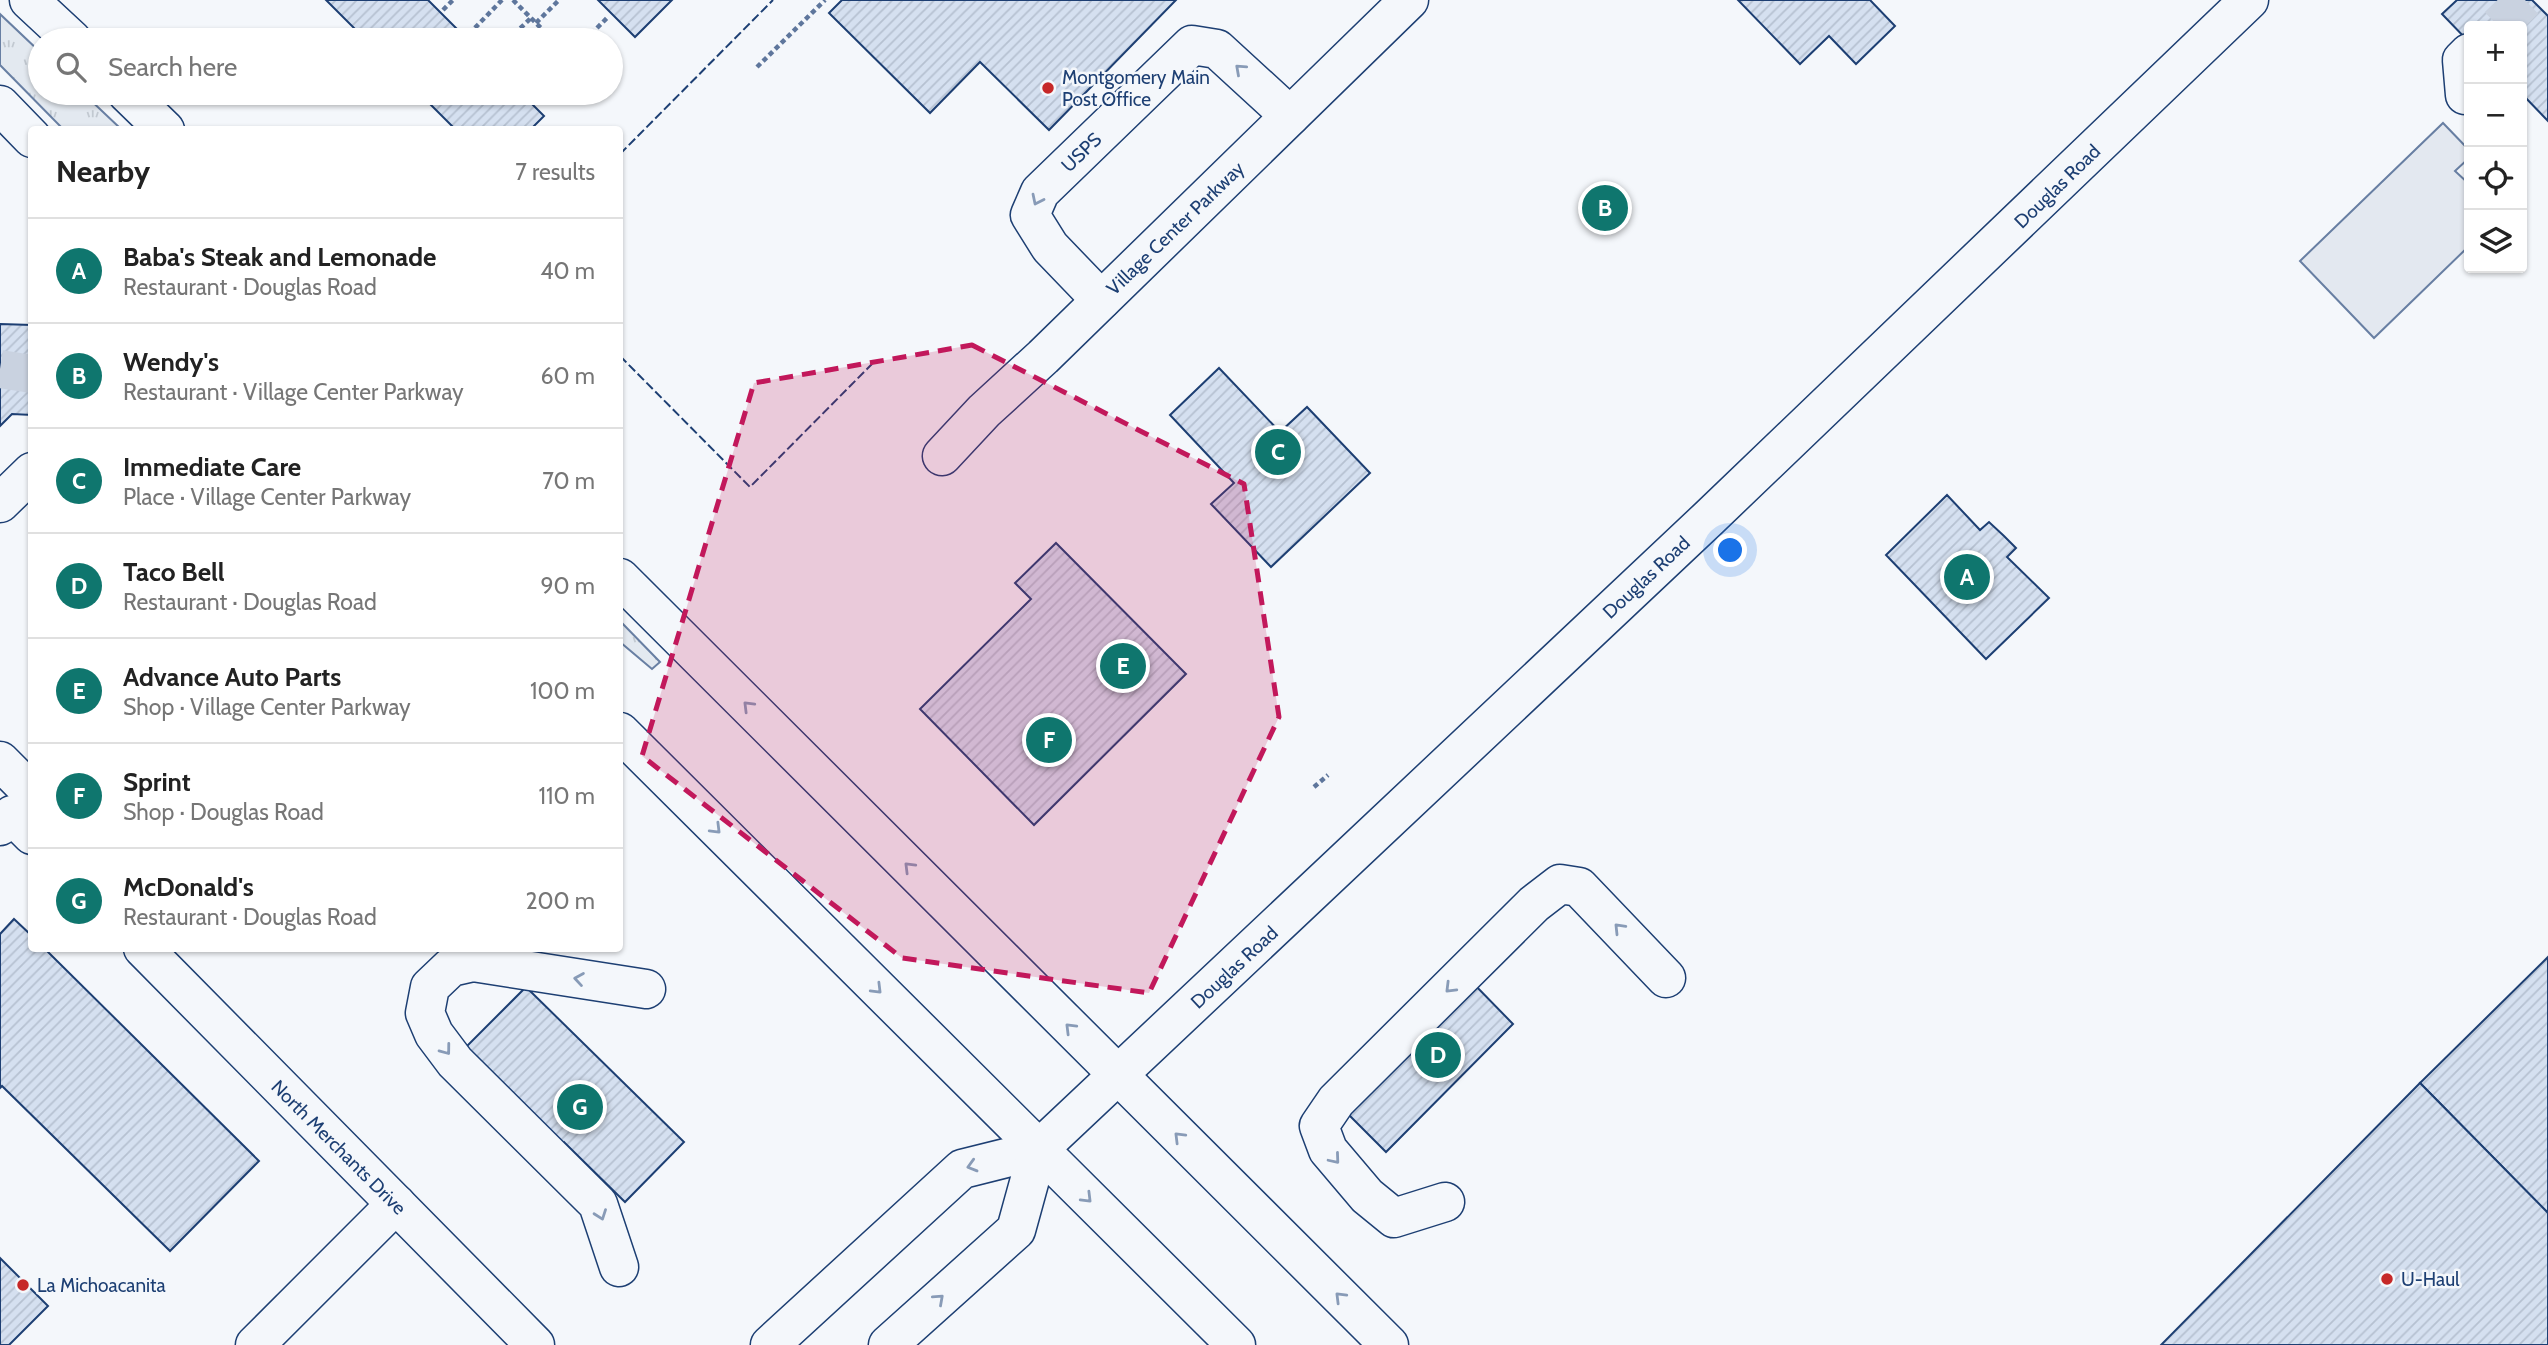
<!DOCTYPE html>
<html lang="en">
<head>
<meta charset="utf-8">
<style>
  :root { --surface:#fff; --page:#f6f6f6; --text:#222; --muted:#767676; --line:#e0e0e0; --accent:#0f766e }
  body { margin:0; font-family:Cabin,sans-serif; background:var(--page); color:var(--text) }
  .controls { position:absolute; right:21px; top:21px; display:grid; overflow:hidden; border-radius:7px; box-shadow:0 2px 5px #0004 }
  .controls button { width:63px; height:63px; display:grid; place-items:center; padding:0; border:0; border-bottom:2px solid var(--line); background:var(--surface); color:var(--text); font:35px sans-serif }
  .you { position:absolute; left:1731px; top:551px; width:24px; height:24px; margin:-18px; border:5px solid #fff; border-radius:50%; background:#1a73e8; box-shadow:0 0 0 10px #1a73e833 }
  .badge { display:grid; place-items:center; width:46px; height:46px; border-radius:50%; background:var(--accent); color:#fff; font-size:23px; font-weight:700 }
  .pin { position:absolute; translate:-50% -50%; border:4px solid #fff; box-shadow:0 2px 7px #0006 }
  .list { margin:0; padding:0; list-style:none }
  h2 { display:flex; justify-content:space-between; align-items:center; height:91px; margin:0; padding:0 28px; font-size:30px }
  h2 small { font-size:23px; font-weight:400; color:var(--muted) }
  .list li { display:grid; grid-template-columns:46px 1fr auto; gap:21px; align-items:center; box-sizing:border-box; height:105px; padding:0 28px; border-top:2px solid var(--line) }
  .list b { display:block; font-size:26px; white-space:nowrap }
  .list p { margin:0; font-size:23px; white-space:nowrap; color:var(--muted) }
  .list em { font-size:23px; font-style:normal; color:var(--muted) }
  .icon { flex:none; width:38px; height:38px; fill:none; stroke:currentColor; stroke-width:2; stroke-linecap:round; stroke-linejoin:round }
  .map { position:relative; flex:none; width:2548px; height:1345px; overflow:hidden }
  .search { position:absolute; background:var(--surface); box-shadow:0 2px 5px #0004; left:28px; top:28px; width:595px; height:77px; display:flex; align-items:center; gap:18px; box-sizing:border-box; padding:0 24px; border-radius:38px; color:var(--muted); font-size:26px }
  .panel { position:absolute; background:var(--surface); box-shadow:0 2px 5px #0004; left:28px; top:126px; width:595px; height:826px; border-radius:7px }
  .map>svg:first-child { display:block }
</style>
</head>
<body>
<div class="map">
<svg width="2548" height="1345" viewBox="0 0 2548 1345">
  <defs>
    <pattern id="grass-tufts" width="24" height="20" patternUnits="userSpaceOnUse" patternTransform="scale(1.75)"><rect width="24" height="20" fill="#e3e9f0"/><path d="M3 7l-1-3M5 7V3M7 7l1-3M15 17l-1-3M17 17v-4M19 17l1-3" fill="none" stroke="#c2c9d1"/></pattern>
    <pattern id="building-hatch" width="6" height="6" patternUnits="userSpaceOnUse" patternTransform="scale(1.75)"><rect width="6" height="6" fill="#d5e0f0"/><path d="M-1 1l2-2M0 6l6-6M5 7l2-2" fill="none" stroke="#b6c1d1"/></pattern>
  </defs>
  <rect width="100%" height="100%" fill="#f4f7fb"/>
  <!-- grass -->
  <g fill="url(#grass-tufts)" stroke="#687fa3" stroke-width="2">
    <polygon points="0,14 40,52 40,93 83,93 121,129 63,129 0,65"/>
    <polygon points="620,621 660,662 652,669 620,642"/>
  </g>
  <!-- parking -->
  <polygon fill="#e3e8f0" stroke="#687fa3" stroke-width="2" points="2443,123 2469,150 2469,158 2455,171 2469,184 2469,246 2374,338 2300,261"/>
  <!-- building -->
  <g fill="url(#building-hatch)" stroke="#1d3f73" stroke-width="2">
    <polygon points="326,0 428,0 468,40 366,40"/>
    <polygon points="598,0 672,0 635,37"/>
    <polygon points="842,0 1176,0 1049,130 980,62 930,113 829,13"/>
    <polygon points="1738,0 1870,0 1895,26 1856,64 1829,36 1800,64"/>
    <polygon points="2457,0 2532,0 2548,16 2548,121 2522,94 2522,26 2469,26 2469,42 2442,14"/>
    <polygon points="419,93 521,93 544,116 530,130 456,130"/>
    <polygon points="0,324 32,325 32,415 12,414 0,426"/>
    <polygon points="1219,368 1280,432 1307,407 1370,473 1271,567 1211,504 1234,483 1170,415"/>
    <polygon points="1947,495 1980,530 1989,522 2004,536 2016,548 2007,557 2049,598 1986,659 1886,555"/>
    <polygon points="1056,543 1186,674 1034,825 920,709 1031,599 1015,583"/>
    <polygon points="14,919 32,936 32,948 44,948 259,1161 170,1251 2,1086 0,1088 0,934"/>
    <polygon points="2548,957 2548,1213 2420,1083"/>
    <polygon points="1469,979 1513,1024 1386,1152 1341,1107"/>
    <polygon points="526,987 684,1142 625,1202 564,1142 555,1150 464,1049"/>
    <polygon points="2420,1083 2548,1213 2548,1345 2161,1345"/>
    <polygon points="0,1258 48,1306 9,1345 0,1345"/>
  </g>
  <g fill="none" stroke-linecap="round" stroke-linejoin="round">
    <!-- minor-tunnel -->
    <g stroke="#c9d2e0" stroke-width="38" stroke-dasharray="38 19" stroke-linecap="butt">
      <polyline points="2498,26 2525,0"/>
      <polyline points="0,369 32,374"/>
    </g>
    <defs>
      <g id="minor">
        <polyline points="2465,95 2462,60 2469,53"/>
        <polyline points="1101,300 1050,247 1030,215 1040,192 1192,45 1217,49 1290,116"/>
        <polyline points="942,456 984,411 1043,357 1409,0"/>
        <polyline points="0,503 32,472"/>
        <polyline points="0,761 32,793"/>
        <polyline points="0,826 12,815 32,835"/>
        <polyline points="143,948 535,1345"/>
        <polyline points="1445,1202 1394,1218 1367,1196 1328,1150 1319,1126 1336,1101 1534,904 1560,884 1579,887 1666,978"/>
        <polyline points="619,1267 598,1204 455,1062 434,1034 425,1013 430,987 451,967 473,962 646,989"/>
        <polyline points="255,1345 396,1204"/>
        <polyline points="770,1345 962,1169 1038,1150 1709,518 2249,0"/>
        <polyline points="888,1345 1016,1230 1038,1150"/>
      </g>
      <g id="major">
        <polyline points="29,0 72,40"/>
        <polyline points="127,93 165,130"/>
        <polyline points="0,105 32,138"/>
        <polyline points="620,578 1389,1345"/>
        <polyline points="620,732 1236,1345"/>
      </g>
    </defs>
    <!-- minor casing -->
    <use href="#minor" stroke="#1d3f73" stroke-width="41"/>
    <!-- major casing -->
    <use href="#major" stroke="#1d3f73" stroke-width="41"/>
    <!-- path -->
    <g stroke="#5e769c" stroke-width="4.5" stroke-dasharray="5 3.5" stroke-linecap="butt">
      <polyline points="513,0 553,40"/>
      <polyline points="443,10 453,0"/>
      <polyline points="536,23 559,0"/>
      <polyline points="469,34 502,0"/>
      <polyline points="508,40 531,18"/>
      <polyline points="585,40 607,18"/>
      <polyline points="757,67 825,0"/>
      <polyline points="1314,787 1328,775"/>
    </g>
    <!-- minor -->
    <use href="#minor" stroke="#f4f7fb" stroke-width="38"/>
    <!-- major -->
    <use href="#major" stroke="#f4f7fb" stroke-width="38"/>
    <!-- fence -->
    <g stroke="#1d3f73" stroke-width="2" stroke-dasharray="9 3.5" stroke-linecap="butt">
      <polyline points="620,154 773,0"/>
      <polyline points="620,356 750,487 872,364"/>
    </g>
  </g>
  <!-- one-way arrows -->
  <defs><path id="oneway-chevron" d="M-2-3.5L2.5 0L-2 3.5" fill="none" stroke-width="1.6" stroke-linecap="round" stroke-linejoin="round" transform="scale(1.75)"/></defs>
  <g stroke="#889bb7">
    <use href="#oneway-chevron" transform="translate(1240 69) rotate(-138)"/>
    <use href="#oneway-chevron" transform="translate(1037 200) rotate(116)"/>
    <use href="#oneway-chevron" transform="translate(748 706) rotate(-135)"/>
    <use href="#oneway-chevron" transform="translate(716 829) rotate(45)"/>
    <use href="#oneway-chevron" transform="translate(909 867) rotate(-135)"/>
    <use href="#oneway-chevron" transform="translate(1619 928) rotate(-134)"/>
    <use href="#oneway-chevron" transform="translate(579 979) rotate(-171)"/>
    <use href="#oneway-chevron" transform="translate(1450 988) rotate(135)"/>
    <use href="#oneway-chevron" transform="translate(877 989) rotate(45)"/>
    <use href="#oneway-chevron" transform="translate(1070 1028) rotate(-135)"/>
    <use href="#oneway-chevron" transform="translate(446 1050) rotate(53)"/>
    <use href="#oneway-chevron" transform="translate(1179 1137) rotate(-135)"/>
    <use href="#oneway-chevron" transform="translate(1335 1159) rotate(50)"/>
    <use href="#oneway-chevron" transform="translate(972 1166) rotate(164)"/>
    <use href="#oneway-chevron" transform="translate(1087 1198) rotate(45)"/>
    <use href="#oneway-chevron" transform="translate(601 1215) rotate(70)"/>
    <use href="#oneway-chevron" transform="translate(1340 1297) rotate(-135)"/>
    <use href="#oneway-chevron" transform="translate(939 1299) rotate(-42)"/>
  </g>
  <!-- marked area -->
  <path fill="#c2185b" fill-opacity="0.2" stroke="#c2185b" stroke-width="5" stroke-dasharray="14 9" stroke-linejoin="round" d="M972 345 1244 484 1279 717 1149 993 902 958 642 756 754 383Z"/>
  <!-- markers -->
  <g fill="#c62828" stroke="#f4f7fb" stroke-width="2.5">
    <circle cx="1048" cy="88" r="7"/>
    <circle cx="2387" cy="1279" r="7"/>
    <circle cx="23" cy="1285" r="7"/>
  </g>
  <g text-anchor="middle" stroke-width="5" stroke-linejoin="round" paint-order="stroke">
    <!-- poi labels -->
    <g font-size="19" fill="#1d3f73" stroke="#f4f7fb" text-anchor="start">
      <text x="1062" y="84">Montgomery Main<tspan x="1062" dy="22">Post Office</tspan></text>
      <text x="2401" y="1286">U-Haul</text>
      <text x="37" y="1292">La Michoacanita</text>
    </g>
    <!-- street labels -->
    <g font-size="19" fill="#1d3f73" stroke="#f4f7fb">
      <text transform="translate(1081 152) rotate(-44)" y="7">USPS</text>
      <text transform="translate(2057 186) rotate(-44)" y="7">Douglas Road</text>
      <text transform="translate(1175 228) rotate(-44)" y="7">Village Center Parkway</text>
      <text transform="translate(1646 577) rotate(-43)" y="7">Douglas Road</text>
      <text transform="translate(1234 967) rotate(-43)" y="7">Douglas Road</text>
      <text transform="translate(339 1147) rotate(45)" y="7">North Merchants Drive</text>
    </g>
  </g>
</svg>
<div class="controls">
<button>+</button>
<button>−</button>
<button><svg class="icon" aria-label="locate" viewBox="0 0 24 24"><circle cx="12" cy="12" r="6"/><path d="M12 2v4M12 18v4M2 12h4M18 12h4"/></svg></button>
<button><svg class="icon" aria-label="layers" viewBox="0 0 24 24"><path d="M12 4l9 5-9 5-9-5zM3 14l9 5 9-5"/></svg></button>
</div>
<div class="you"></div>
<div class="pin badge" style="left:1967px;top:577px">A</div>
<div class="pin badge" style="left:1605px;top:208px">B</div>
<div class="pin badge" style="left:1278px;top:452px">C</div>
<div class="pin badge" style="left:1438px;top:1055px">D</div>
<div class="pin badge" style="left:1123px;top:666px">E</div>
<div class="pin badge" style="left:1049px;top:740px">F</div>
<div class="pin badge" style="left:580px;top:1107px">G</div>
<div class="search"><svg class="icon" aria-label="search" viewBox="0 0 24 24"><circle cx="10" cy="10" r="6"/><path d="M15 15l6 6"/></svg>Search here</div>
<section class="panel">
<h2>Nearby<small>7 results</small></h2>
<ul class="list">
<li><span class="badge">A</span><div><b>Baba's Steak and Lemonade</b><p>Restaurant · Douglas Road</p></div><em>40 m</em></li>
<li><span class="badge">B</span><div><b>Wendy's</b><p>Restaurant · Village Center Parkway</p></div><em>60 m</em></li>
<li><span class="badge">C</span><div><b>Immediate Care</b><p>Place · Village Center Parkway</p></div><em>70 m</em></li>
<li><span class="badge">D</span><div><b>Taco Bell</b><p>Restaurant · Douglas Road</p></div><em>90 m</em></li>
<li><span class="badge">E</span><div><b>Advance Auto Parts</b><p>Shop · Village Center Parkway</p></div><em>100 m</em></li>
<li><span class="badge">F</span><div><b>Sprint</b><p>Shop · Douglas Road</p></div><em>110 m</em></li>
<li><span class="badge">G</span><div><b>McDonald's</b><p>Restaurant · Douglas Road</p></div><em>200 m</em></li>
</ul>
</section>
</div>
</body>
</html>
